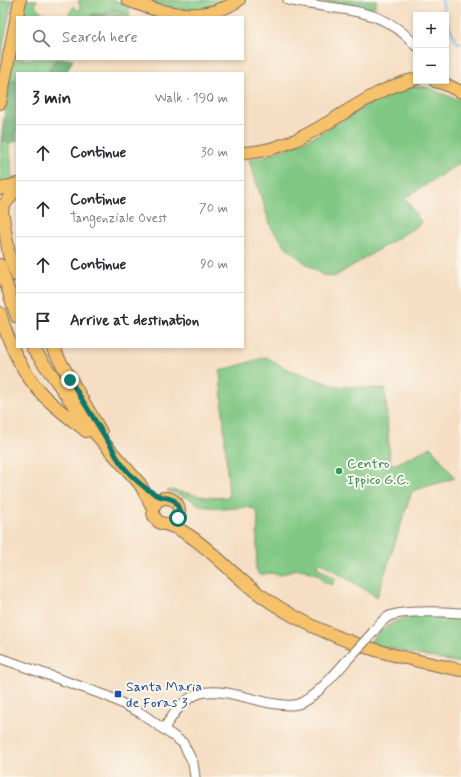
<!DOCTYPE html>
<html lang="en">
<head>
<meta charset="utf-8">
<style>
  :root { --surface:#fff; --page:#f7f7f7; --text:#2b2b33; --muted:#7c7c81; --line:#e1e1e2 }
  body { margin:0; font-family:Mynerve,sans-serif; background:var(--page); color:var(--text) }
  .controls { position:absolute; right:12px; top:12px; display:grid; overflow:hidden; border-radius:0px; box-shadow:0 2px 6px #0003 }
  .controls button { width:36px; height:36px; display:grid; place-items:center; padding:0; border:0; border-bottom:1px solid var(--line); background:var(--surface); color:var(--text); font:20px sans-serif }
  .stop { position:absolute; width:12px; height:12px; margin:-9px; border:3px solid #0f766e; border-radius:50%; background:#fff }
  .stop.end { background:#0f766e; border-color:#fff; box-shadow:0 1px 4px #0008 }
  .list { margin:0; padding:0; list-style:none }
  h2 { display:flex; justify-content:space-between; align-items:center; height:52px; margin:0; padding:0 16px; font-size:17px }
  h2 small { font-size:13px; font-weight:400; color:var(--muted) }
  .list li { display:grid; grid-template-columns:26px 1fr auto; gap:12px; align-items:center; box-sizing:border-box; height:56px; padding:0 16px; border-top:1px solid var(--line) }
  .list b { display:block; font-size:15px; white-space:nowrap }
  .list p { margin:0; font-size:13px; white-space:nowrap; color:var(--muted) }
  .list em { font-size:13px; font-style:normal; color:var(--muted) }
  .icon { flex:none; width:22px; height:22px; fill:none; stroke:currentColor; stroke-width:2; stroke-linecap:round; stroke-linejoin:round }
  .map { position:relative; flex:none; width:461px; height:777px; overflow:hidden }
  .search { position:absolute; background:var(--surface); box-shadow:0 2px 6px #0003; left:16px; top:16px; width:228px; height:44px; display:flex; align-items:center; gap:10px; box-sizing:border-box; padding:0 14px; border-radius:0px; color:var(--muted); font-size:15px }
  .panel { position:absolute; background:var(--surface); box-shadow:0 2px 6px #0003; left:16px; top:72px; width:228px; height:276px; border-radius:0px }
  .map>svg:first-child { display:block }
</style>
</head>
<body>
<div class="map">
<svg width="461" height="777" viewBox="0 0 461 777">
  <rect width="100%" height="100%" fill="#fbf7ec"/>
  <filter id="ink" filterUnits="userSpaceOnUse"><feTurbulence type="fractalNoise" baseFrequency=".025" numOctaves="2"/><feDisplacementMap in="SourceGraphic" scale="8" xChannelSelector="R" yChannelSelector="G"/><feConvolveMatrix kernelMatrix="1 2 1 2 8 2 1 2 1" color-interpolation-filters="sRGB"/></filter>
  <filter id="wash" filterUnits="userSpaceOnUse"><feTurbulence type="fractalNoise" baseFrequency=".012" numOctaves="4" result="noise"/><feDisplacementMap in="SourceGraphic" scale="16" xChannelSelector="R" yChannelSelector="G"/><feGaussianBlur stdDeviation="0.9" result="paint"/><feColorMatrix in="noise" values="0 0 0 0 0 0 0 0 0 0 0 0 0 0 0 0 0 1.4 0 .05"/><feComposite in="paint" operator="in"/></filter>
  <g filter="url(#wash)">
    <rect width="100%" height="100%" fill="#f5dec3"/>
    <!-- green -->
    <g fill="#80c783" stroke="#5e7850">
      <polygon points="0,0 12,0 0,61 1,1"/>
      <polygon points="26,0 37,0 35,6 47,17 22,17"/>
      <path d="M79 0H115L129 7 130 17 122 11C111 11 103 15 92 14L90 17H67L74 6 79 11 81 8 78 1Z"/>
      <path d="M137 0H220V5C193 16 165 7 137 0Z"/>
      <polygon points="306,0 377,0 375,7 364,9 337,3"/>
      <polygon points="17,43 17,59 57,59 51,66 48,73 17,73 17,81 9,82"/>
      <path d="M413 86 426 87 461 101V162L405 198 422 223 334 277 322 275 304 262 285 246 271 227 249 160C273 154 296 146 318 134 349 118 378 94 413 86Z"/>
      <polygon points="1,140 10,143 12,180 0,184"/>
      <polygon points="266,357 285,368 335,386 385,389 390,462 394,465 431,447 455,478 412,491 377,597 320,562 316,566 336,579 332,585 324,582 319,575 301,569 295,569 281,575 270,573 259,575 256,569 258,515 255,509 246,507 224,509 201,506 191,499 167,491 172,490 205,497 229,498 220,371"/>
      <path d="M424 614 461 616V663L412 654 369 642C387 623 399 618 424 614Z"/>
    </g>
    <!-- forest -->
    <g fill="#68ac71" stroke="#526b48">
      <polygon points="113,8 122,11 129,17 90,17 92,14 105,15"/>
      <polygon points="57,59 73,59 66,73 48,73 51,66"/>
      <polygon points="17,81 17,141 10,143 1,140 9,82"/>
    </g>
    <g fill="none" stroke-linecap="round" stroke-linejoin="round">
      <!-- stream -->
      <g stroke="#72b9ea" stroke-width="2">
        <polyline points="442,0 445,15"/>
        <polyline points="446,20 457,42 461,44"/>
      </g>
    </g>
  </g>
  <g filter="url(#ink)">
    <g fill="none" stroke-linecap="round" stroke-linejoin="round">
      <defs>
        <g id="minor">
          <path d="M288 0C336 12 380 3 416 46"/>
          <path d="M367 639C373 633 379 623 386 618 398 609 445 612 461 613"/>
          <polyline points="0,658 107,696 141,713 183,743 193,763 195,777"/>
          <path d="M164 728C172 717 178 706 190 698 210 683 248 699 270 703 280 704 288 707 298 704 317 697 336 672 350 657"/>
        </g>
        <g id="major">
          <path d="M128 0C164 15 205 23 239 0"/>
          <polyline points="435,81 445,84 461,92"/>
          <polyline points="0,103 20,0"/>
          <path d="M243 153C312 150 354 93 416 79"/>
          <polyline points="0,189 17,184"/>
          <polyline points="4,205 17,188"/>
          <polyline points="2,210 9,255 17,276"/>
          <polyline points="0,265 17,317"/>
          <path d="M0 313C8 341 21 371 41 393 54 407 71 419 86 431"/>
          <polyline points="32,347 87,424 140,484 153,508"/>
          <polyline points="52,347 101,432"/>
          <circle cx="166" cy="511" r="13"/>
          <path d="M168 525C197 533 232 575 259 594 323 640 385 655 461 670"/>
        </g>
      </defs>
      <!-- minor casing -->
      <use href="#minor" stroke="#7c6958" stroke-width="11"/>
      <!-- major casing -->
      <use href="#major" stroke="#7c6958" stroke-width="14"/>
      <!-- minor -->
      <use href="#minor" stroke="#fff" stroke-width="9"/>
      <!-- major -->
      <use href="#major" stroke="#f5c16b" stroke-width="12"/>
      <defs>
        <polyline id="minor-bridge" points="350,657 367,639"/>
      </defs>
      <!-- minor-bridge casing -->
      <use href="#minor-bridge" stroke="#7c6958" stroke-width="11" stroke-linecap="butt"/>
      <!-- minor-bridge -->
      <use href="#minor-bridge" stroke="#fff" stroke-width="9"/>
    </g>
  </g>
  <g fill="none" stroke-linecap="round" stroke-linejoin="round" filter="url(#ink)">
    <!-- route -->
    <path stroke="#0f766e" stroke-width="5" d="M70 380 112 448C120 466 139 486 157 495 163 498 169 497 175 501L180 511 178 518"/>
  </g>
  <!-- markers -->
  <circle fill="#2e9e5b" stroke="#fbf7ec" stroke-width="1.5" cx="339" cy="471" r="4"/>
  <rect fill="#1a4fb4" stroke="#fbf7ec" stroke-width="1.5" x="114" y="690" width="8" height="8" rx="2"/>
  <g text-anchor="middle" stroke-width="4" stroke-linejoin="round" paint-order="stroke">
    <!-- leisure labels -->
    <g font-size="14" fill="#27864d" stroke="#fbf7ec" text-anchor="start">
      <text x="347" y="468">Centro<tspan x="347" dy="16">Ippico G.C.</tspan></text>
    </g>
    <!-- transit labels -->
    <g font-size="14" fill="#164399" stroke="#fbf7ec" text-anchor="start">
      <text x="126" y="691">Santa Maria<tspan x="126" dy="16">de Foras 3</tspan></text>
    </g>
  </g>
</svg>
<div class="controls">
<button>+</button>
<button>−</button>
</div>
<div class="stop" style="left:178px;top:518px"></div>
<div class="stop end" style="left:70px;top:380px"></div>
<div class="search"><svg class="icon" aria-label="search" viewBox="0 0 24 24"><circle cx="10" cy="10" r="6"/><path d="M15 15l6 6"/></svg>Search here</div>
<section class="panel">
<h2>3 min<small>Walk · 190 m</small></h2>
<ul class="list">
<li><svg class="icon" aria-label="ahead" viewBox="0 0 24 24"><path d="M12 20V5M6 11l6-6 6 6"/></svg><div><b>Continue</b></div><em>30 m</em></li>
<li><svg class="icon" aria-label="ahead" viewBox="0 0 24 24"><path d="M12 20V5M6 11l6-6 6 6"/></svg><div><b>Continue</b><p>Tangenziale Ovest</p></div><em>70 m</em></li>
<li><svg class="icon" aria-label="ahead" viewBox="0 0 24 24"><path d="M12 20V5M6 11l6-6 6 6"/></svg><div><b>Continue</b></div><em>90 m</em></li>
<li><svg class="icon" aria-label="arrive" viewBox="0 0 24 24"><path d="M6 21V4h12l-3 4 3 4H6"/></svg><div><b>Arrive at destination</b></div></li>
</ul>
</section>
</div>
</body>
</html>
